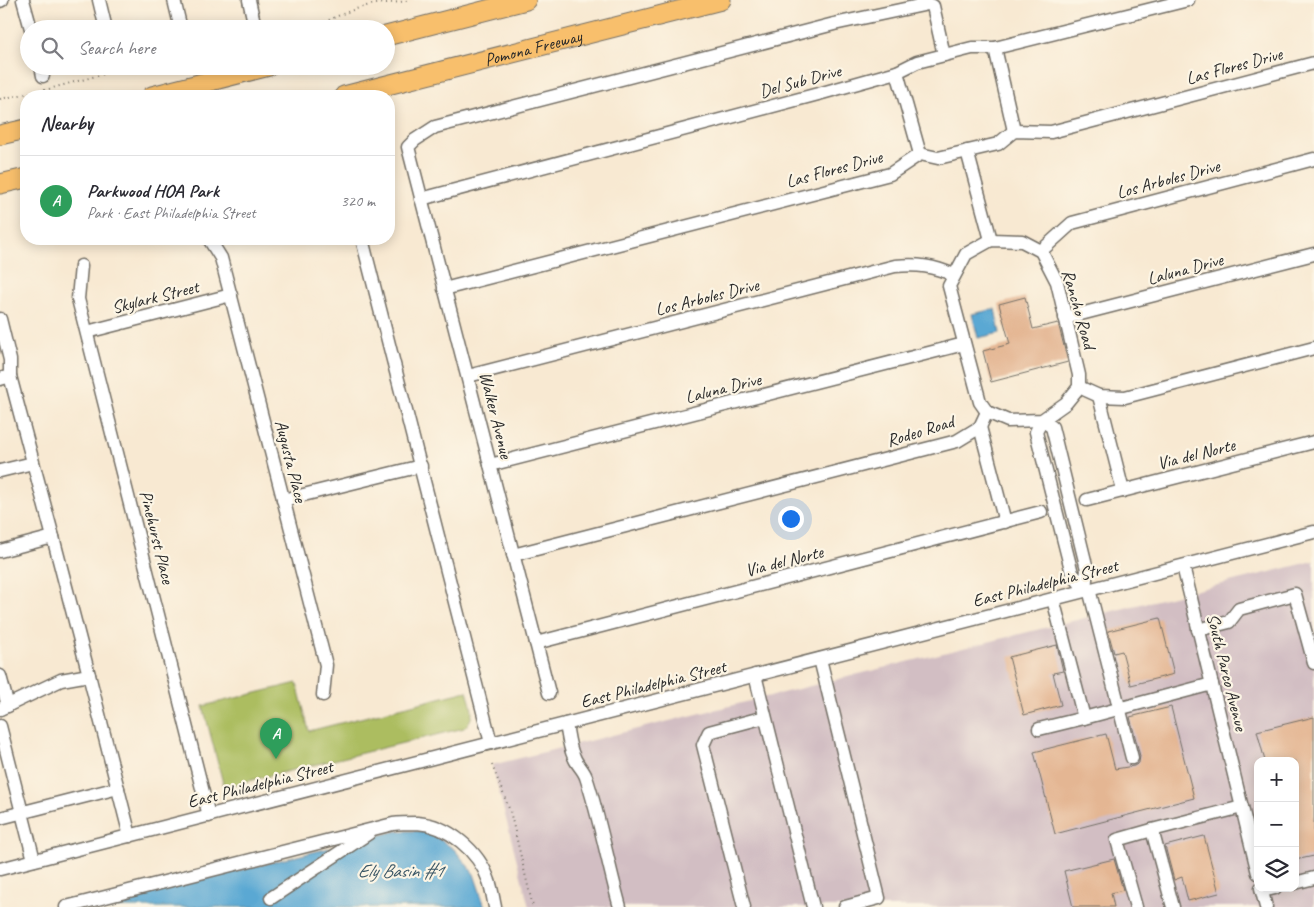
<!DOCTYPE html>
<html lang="en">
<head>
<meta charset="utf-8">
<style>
  :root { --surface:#fff; --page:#f7f7f7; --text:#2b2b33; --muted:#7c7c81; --line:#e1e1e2; --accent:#d1495b }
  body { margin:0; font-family:Caveat,sans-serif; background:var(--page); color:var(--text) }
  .controls { position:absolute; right:15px; bottom:15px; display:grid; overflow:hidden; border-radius:10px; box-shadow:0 2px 12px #0003 }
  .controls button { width:45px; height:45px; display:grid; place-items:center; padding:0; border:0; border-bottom:1px solid var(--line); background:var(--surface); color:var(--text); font:25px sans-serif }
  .you { position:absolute; left:790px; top:518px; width:18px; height:18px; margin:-12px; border:4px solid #fff; border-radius:50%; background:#1a73e8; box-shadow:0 0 0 8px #1a73e833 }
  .badge { display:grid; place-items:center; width:32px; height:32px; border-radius:50%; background:var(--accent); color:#fff; font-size:16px; font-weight:700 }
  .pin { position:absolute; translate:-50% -41px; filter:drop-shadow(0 1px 2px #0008) }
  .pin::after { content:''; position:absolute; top:26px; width:18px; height:15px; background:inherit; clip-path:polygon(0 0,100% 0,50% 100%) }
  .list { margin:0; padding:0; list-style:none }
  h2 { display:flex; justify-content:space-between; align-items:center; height:65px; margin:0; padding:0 20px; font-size:21px }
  h2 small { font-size:16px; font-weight:400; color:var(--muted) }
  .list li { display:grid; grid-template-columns:32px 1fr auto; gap:15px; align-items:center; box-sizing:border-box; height:90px; padding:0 20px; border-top:1px solid var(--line) }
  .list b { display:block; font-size:19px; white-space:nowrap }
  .list p { margin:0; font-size:16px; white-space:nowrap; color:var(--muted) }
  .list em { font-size:16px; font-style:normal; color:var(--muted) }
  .icon { flex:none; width:28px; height:28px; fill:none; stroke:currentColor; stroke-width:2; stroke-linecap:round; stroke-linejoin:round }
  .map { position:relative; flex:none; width:1314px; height:907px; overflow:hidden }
  .search { position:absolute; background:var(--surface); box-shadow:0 2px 12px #0003; left:20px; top:20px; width:375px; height:55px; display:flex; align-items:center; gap:12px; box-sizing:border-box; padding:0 18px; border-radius:28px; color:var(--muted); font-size:19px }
  .panel { position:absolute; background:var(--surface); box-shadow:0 2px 12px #0003; left:20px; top:90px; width:375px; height:155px; border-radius:20px }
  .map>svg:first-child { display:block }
</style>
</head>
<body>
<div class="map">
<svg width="1314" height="907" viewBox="0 0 1314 907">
  <rect width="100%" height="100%" fill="#fcf5e5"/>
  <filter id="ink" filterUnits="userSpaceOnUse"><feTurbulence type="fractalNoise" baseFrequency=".02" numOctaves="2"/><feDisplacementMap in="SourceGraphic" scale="10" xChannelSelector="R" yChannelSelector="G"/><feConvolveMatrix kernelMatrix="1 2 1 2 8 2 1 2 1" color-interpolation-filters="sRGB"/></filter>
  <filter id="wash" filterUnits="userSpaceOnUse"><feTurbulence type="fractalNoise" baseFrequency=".0096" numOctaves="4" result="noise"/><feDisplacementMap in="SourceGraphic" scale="20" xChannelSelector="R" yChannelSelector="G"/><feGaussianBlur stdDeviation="1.12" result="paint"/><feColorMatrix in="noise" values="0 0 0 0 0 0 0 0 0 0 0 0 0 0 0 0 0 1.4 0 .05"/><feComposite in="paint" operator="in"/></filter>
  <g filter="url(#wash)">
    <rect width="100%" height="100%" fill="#f8e9d2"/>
    <!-- industrial -->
    <path fill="#d2bec3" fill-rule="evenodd" d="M1314 561V907H529L492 765ZM1258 761H1295V888H1258Z"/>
    <!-- green -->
    <path fill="#acbd60" stroke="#6c7446" d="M297 683 309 731 467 691C471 706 477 716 464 728L224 787 203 706Z"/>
    <!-- water -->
    <g fill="#5aa8d3" stroke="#426a7f">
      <polygon points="995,309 1000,333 978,338 972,314"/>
      <polygon points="397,831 428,831 455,850 474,874 485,907 93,907"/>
    </g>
    <g id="blocks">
      <!-- building -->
      <g fill="#e4b693">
        <polygon points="1025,297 1033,329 1058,323 1068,362 991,382 983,351 1010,344 999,304"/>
        <polygon points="1160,618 1174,674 1131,685 1122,651 1114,653 1108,631"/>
        <polygon points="1057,645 1063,671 1053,673 1061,705 1024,715 1009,657"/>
        <polygon points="1171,707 1194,798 1055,834 1034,752 1106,734 1115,769 1134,766 1139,763 1140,756 1130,717"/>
        <polygon points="1314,717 1314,856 1295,860 1295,761 1265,761 1257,731"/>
        <polygon points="1204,836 1219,893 1188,901 1182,877 1174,880 1165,846"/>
        <polygon points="1114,859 1123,890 1111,893 1114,907 1073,907 1064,871"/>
      </g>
    </g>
  </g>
  <g filter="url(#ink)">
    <use href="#blocks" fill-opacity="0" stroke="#736e65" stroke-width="1"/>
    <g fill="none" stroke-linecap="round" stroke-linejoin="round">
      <defs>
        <g id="minor">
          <polyline points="23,0 31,29"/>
          <polyline points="99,0 106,29"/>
          <polyline points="174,0 181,29"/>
          <polyline points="249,0 255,27"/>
          <polyline points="0,1 2,0"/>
          <polyline points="995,48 1014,131"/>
          <polyline points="41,66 43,76"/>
          <polyline points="897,72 920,154"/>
          <polyline points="967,151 991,240"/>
          <polyline points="421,199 822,93 897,72 917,62 972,48 995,48 1188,0"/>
          <polyline points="209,239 221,258 326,665 323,695"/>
          <polyline points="362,239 491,743"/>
          <polygon points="991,240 1022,241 1041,251 1057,282 1079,375 1079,387 1066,403 1042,420 1008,421 987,412 980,402 949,286 966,254"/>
          <polyline points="1041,251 1072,223 1314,159"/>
          <polyline points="81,266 78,299 209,816"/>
          <polyline points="444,289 890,174 920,154 938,158 998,144 1014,131 1051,132 1314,63"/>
          <polyline points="1065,318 1314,254"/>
          <polyline points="0,319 10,360 10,376"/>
          <polyline points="87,332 231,295"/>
          <path d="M468 376 895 266C919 264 933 266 954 275"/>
          <polyline points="0,379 10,376 53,537"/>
          <polyline points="1079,387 1099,396 1125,397 1314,348"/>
          <polyline points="1099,396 1123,491"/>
          <polygon points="1042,420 1052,427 1087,569 1085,590 1072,573 1036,432"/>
          <polyline points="980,427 1005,522"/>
          <polyline points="490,465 964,344"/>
          <polyline points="0,471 33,463"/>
          <polyline points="283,500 421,466"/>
          <polyline points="1087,500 1314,442"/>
          <polyline points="0,551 53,537 89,675 61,680 0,709"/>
          <polyline points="513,555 957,441 980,427 987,412"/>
          <polyline points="1183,566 1258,873"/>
          <polyline points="1089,589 1132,758"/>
          <polyline points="1053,599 1084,718 1212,684"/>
          <polyline points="1198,630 1229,622 1239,609 1295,594 1314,663"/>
          <polyline points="536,643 1041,512"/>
          <polyline points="820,659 879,898 845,907"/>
          <polyline points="89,675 130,836"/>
          <polyline points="755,675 813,907"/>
          <polyline points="0,676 8,706"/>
          <polyline points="549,693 408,147 415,140 435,127 834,24 928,4 933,6 944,55"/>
          <path d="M566 724C568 735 569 747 574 757 577 765 583 769 586 777 600 819 608 864 620 907"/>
          <polyline points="0,726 34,860"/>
          <polyline points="1039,729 1084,718"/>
          <polyline points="0,818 118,788"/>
          <polyline points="0,869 1314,532"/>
          <polyline points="1295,883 1314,878"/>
          <polyline points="1261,888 1266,907"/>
          <polyline points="1262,891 1275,888"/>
          <polyline points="271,898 369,833"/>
          <path d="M66 907 393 824C401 823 409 823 417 823 448 825 479 851 489 881 492 889 493 898 495 907"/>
          <polyline points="744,907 703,745 709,732 765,717"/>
          <polyline points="1136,907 1117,840 1152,830"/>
          <polyline points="1173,907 1152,830 1242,807"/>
        </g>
        <g id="highway">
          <polyline points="386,36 526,0"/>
          <polyline points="152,96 269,66"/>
          <path id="s1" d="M344 96 721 0"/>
          <polyline points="0,135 26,129"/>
          <polyline points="0,184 26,178"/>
        </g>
      </defs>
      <!-- minor casing -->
      <use href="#minor" stroke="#736e65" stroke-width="15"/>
      <!-- highway casing -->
      <use href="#highway" stroke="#736e65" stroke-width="21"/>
      <!-- path -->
      <g stroke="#736e65" stroke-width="2" stroke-dasharray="1 4" stroke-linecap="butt">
        <path d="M311 29C330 19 349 10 370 5 383 2 396 4 409 0"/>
        <polyline points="0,99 45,90 133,66"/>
        <polyline points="492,765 510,811 533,907"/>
      </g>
      <!-- minor -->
      <use href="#minor" stroke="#fff" stroke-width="12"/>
      <!-- highway -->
      <use href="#highway" stroke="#f8bf6c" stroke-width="19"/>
    </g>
  </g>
  <g text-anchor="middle" stroke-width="4.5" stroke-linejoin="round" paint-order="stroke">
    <!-- street labels -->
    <g font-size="18" fill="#2b2b2b" stroke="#fcf5e5">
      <text dy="6" stroke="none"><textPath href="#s1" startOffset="195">Pomona Freeway</textPath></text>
      <text transform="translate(1234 66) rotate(-15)" y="6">Las Flores Drive</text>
      <text transform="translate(800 81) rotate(-15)" y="6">Del Sub Drive</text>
      <text transform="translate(834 169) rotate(-15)" y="6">Las Flores Drive</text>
      <text transform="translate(1168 179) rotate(-15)" y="6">Los Arboles Drive</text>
      <text transform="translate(1185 269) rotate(-15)" y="6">Laluna Drive</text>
      <text transform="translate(155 297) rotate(-14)" y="6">Skylark Street</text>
      <text transform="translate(707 297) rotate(-14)" y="6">Los Arboles Drive</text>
      <text transform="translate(1079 309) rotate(74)" y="6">Rancho Road</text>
      <text transform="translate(723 388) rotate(-14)" y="6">Laluna Drive</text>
      <text transform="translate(496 415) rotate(76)" y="6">Walker Avenue</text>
      <text transform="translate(920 431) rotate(-17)" y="6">Rodeo Road</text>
      <text transform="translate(1196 454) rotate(-14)" y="6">Via del Norte</text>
      <text transform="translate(291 461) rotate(76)" y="6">Augusta Place</text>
      <text transform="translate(157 537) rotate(76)" y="6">Pinehurst Place</text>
      <text transform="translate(784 561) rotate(-14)" y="6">Via del Norte</text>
      <text transform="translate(1045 583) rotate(-14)" y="6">East Philadelphia Street</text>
      <text transform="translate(1227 672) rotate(76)" y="6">South Parco Avenue</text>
      <text transform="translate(653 684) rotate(-14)" y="6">East Philadelphia Street</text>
      <text transform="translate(260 784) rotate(-14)" y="6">East Philadelphia Street</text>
    </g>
    <!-- water labels -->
    <g font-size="19" font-style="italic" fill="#3b5766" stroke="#fcf5e5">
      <text x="400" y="877">Ely Basin #1</text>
    </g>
  </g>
</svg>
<div class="controls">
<button>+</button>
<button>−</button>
<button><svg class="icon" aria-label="layers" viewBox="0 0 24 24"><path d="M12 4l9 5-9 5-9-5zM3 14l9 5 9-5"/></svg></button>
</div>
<div class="you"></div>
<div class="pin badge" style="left:276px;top:759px;background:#2e9e5b">A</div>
<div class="search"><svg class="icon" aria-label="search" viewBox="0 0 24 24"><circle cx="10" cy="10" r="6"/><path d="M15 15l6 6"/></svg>Search here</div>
<section class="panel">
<h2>Nearby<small></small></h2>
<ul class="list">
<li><span class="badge" style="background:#2e9e5b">A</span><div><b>Parkwood HOA Park</b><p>Park · East Philadelphia Street</p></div><em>320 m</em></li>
</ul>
</section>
</div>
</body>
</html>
